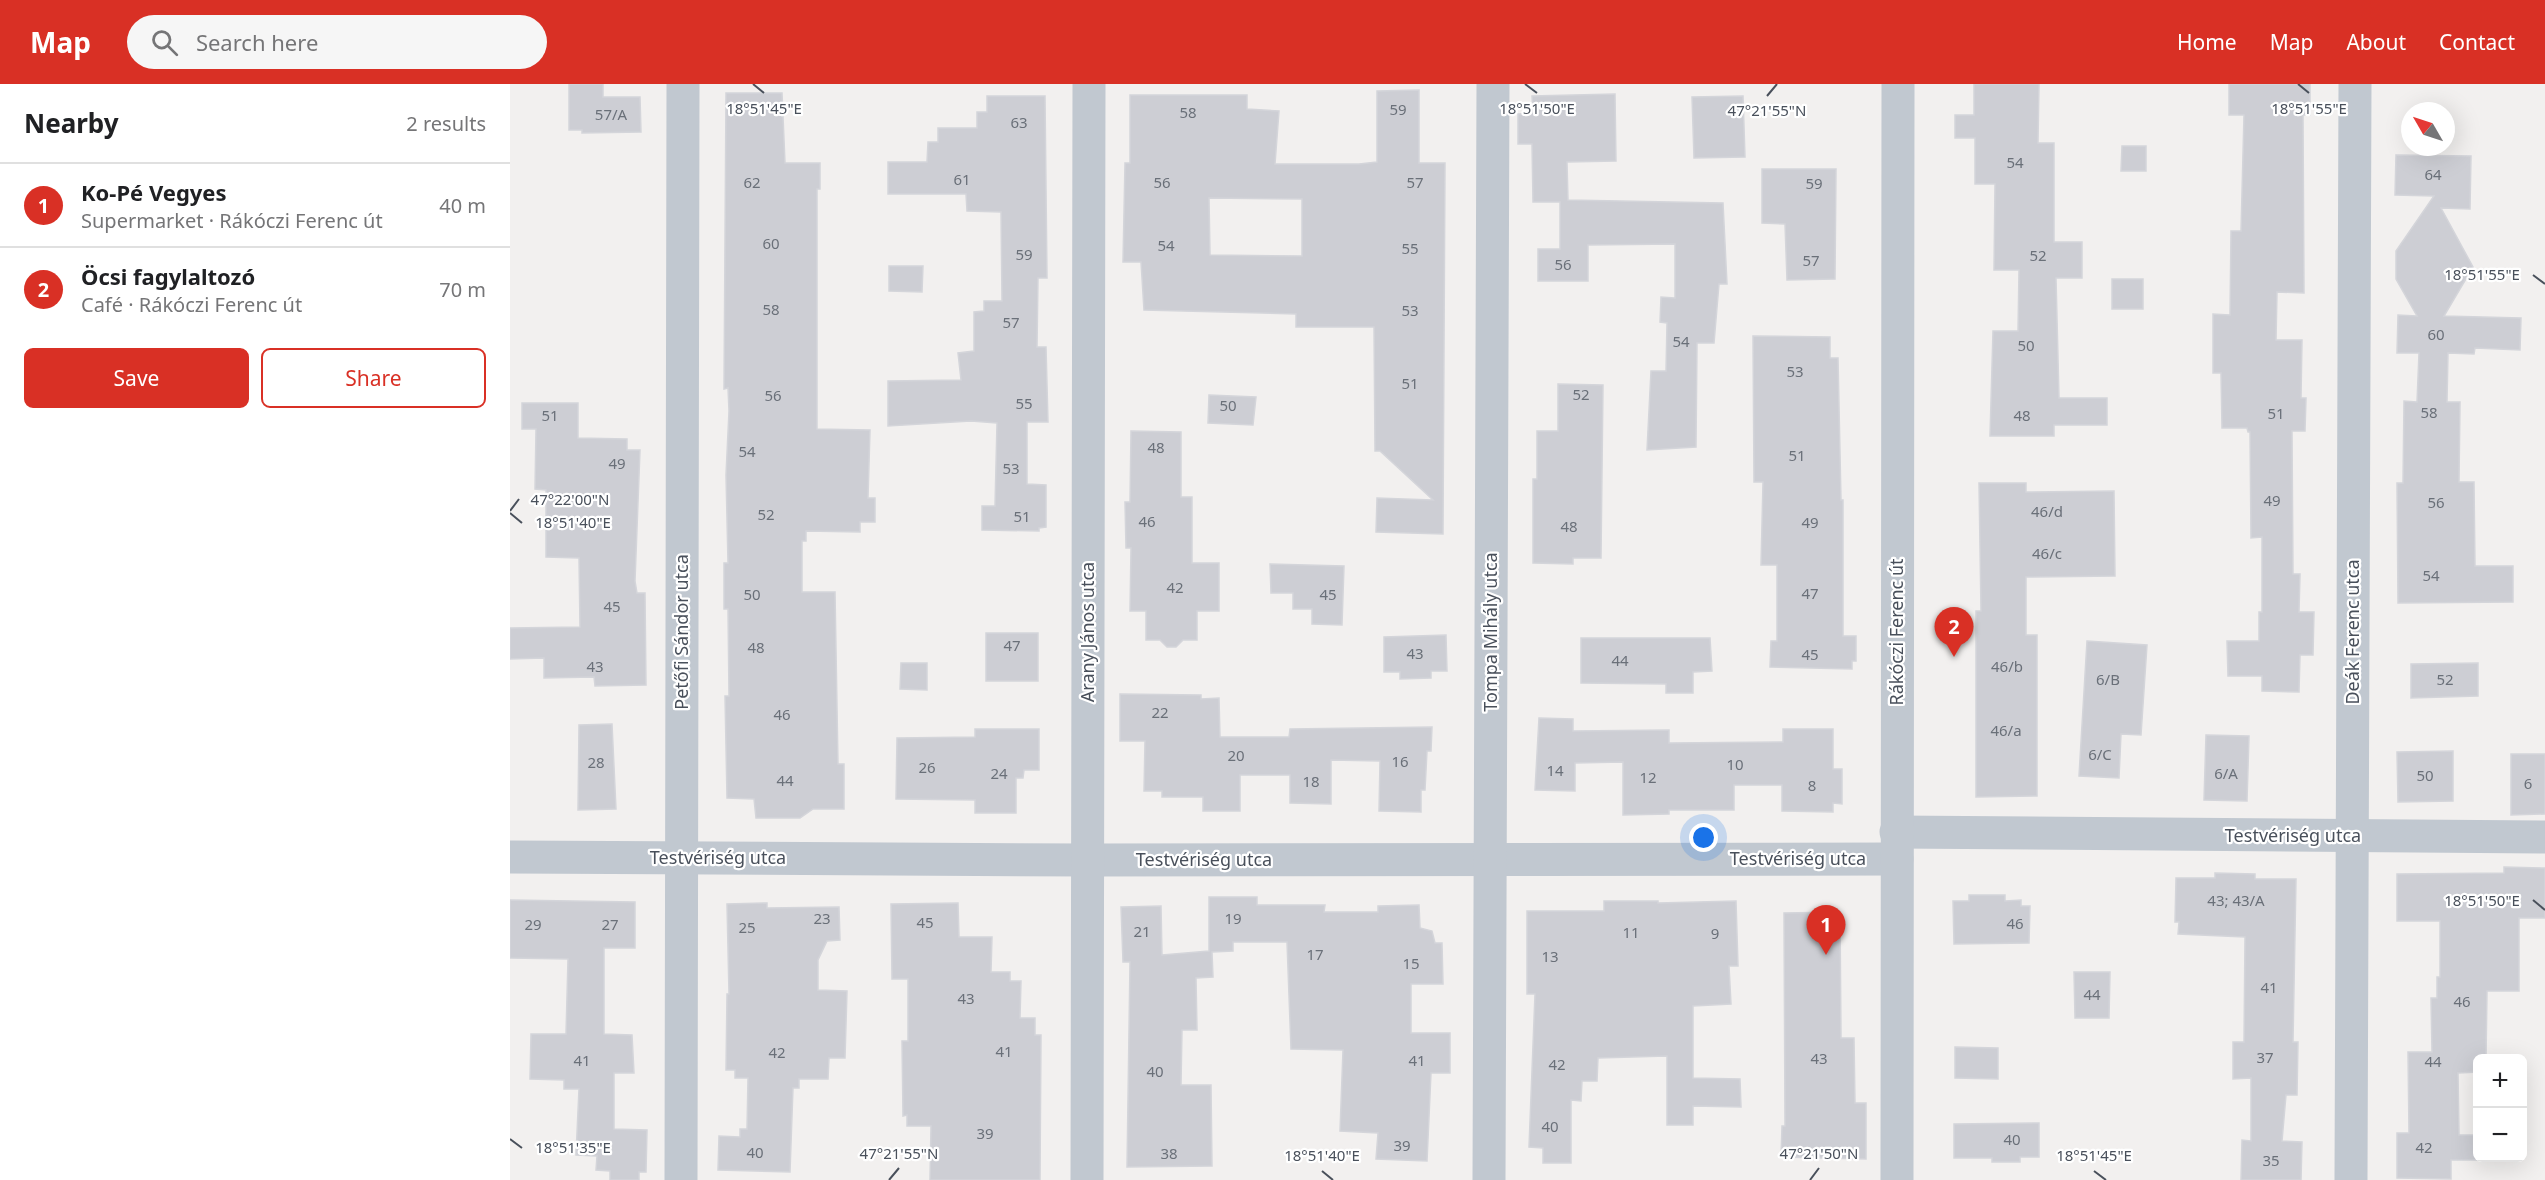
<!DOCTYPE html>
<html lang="en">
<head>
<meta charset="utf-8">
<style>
  :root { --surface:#fff; --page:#f6f6f6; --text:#202124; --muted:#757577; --line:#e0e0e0; --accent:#d93025 }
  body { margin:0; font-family:"Noto Sans",sans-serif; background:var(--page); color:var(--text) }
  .controls { position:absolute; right:18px; bottom:18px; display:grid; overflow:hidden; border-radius:9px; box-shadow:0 6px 24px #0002 }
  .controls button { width:54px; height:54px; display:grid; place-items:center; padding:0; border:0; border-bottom:2px solid var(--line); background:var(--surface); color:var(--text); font:30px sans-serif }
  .compass { position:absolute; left:1891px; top:18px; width:54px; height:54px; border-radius:50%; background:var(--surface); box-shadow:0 6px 24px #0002; rotate:309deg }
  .you { position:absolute; left:1194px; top:754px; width:21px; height:21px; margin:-15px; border:4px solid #fff; border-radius:50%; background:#1a73e8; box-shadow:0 0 0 9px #1a73e833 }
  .badge { display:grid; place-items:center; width:39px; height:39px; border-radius:50%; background:var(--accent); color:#fff; font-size:20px; font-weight:700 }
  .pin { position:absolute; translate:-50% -50px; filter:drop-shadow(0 2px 3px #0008) }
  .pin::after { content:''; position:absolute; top:32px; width:21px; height:18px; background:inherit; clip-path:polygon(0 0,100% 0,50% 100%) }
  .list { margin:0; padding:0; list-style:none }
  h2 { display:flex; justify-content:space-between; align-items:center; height:78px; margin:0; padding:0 24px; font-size:26px }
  h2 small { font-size:20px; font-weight:400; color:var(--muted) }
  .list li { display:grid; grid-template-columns:39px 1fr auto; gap:18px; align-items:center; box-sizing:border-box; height:84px; padding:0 24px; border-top:2px solid var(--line) }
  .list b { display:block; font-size:22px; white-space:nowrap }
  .list p { margin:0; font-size:20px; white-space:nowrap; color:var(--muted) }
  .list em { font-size:20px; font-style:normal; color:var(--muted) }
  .actions { display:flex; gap:12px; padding:18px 24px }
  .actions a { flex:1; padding:14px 0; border:2px solid var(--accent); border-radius:9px; text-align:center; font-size:21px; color:var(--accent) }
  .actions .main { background:var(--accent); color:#fff }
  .icon { flex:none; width:33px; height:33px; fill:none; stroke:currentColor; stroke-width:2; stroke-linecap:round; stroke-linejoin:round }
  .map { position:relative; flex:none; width:2035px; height:1096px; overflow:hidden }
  header { display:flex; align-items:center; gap:36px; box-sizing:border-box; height:84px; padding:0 30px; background:var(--accent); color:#fff }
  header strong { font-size:28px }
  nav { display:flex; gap:33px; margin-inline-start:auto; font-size:21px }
  .search { width:420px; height:54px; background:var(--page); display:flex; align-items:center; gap:15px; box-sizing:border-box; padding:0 21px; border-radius:33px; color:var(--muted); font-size:22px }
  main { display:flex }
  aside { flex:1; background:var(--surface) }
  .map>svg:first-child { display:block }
</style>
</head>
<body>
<header>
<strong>Map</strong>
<div class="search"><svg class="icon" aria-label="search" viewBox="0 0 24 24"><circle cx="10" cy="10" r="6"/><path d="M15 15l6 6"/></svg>Search here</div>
<nav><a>Home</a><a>Map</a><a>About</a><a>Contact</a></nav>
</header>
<main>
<aside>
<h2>Nearby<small>2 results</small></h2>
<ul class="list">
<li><span class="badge">1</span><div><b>Ko-Pé Vegyes</b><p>Supermarket · Rákóczi Ferenc út</p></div><em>40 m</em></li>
<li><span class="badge">2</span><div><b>Öcsi fagylaltozó</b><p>Café · Rákóczi Ferenc út</p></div><em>70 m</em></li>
</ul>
<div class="actions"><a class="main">Save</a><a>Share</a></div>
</aside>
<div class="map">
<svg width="2035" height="1096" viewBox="0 0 2035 1096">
  <rect width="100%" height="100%" fill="#f2f0ef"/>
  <!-- building -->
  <g fill="#cdced4" stroke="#d4d5da" stroke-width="1.5" fill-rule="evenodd">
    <polygon points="59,0 93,0 93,13 130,13 131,48 72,49 72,46 59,46"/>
    <polygon points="1464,0 1529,0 1528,59 1544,59 1544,158 1572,158 1572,194 1546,194 1549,314 1597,314 1597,341 1544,341 1544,352 1480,352 1483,247 1508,247 1509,186 1484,186 1485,100 1465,100 1465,54 1445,54 1445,31 1464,31"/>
    <polygon points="1719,0 1800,0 1800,31 1793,31 1794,209 1767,208 1766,256 1792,256 1791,314 1796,314 1795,347 1782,347 1783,490 1790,490 1789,528 1804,528 1803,571 1790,571 1789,608 1752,607 1752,592 1718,592 1717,557 1749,557 1749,528 1752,528 1752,453 1741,454 1740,348 1738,348 1737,344 1712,344 1711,289 1703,289 1703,230 1720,231 1721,147 1731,147 1734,31 1719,31"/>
    <path d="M909 6V79H935L933 450 866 448 867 414 923 416 870 367H865L864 243H786V230L634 226 631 178H613L615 79H620V11H737V25L769 27 765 80H849L867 78V7ZM699 114 792 115V172L700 171Z"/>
    <polygon points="216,9 272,9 275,79 310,79 310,105 307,105 307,345 360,346 358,414 365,414 365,438 350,438 350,448 296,447 296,457 292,457 292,508 325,508 328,680 334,680 334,725 303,725 290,734 246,734 244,715 217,714 215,612 219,612 218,525 214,525 214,479 218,479 216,391 219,327 218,304 214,305"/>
    <polygon points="1105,10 1106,77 1057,78 1058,116 1213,119 1217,200 1209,200 1204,259 1187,259 1186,363 1137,366 1141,287 1156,287 1157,239 1150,238 1151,213 1165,214 1165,160 1078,161 1078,197 1028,197 1028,165 1050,165 1050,118 1023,118 1022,60 1008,60 1008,30 1023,29 1022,12"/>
    <polygon points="477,12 535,12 537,194 528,194 527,263 536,263 538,338 517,338 517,400 536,401 536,443 529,444 529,447 472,446 472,422 485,422 487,339 461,337 378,342 378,297 451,296 448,269 464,267 464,228 474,227 474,217 492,217 491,128 457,127 456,110 378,110 378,78 417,78 418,58 428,58 428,44 467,44 467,28 477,28"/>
    <polygon points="1233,12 1235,73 1184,74 1182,13"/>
    <polygon points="1612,62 1636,62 1636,87 1611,87"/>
    <polygon points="1886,71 1961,72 1960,125 1931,124 1963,183 1934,232 2011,234 2010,266 1965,264 1964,270 1938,269 1937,318 1950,318 1949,398 1964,398 1965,482 2003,482 2003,518 1888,519 1887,399 1893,399 1894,317 1907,318 1909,269 1887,269 1888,231 1907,232 1886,195 1886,167 1924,112 1885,111"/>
    <polygon points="1252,85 1326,85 1325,195 1277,196 1275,140 1252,139"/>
    <polygon points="379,182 413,182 412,208 379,207"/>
    <rect x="1602" y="195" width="31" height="30"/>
    <polygon points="1243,252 1320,253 1320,274 1328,274 1331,416 1333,416 1333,552 1346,552 1346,577 1342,577 1342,585 1260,583 1261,557 1267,557 1267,481 1251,481 1253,398 1244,398"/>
    <polygon points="1048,300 1093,301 1091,474 1063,474 1063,480 1023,479 1023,395 1027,395 1027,347 1048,347"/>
    <polygon points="699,311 746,313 743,341 698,339"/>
    <polygon points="12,319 68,319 68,354 117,355 117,366 130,366 125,497 127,509 135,509 136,601 85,602 84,593 34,594 34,574 0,575 0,544 70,543 69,474 36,473 36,406 25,405 26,345 12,345"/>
    <polygon points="621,347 671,348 671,413 682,413 682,479 709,479 709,527 687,527 687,556 673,556 666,563 657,563 650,556 636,556 636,527 620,527 621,464 616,464 615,418 620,418"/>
    <polygon points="1469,399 1516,399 1516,408 1604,407 1605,492 1516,493 1516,551 1527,551 1527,712 1466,713 1466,527 1471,527"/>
    <polygon points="760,480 834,482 832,541 802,540 802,525 783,525 783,509 761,509"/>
    <rect x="476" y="549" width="52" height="48"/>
    <polygon points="936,551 937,587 921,587 921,594 890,595 890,588 874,588 874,553"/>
    <polygon points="1071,554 1200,554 1202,587 1183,588 1183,609 1156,609 1156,600 1071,599"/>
    <polygon points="1577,557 1637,561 1631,651 1611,650 1609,694 1569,692"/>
    <polygon points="391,579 417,579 417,606 390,605"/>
    <polygon points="1968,579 1968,612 1901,614 1901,580"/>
    <polygon points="610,610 691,611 691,615 709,614 710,653 779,653 780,645 922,643 921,667 917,667 915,706 911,706 911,728 869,727 870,677 821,676 821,720 780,719 780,691 730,691 730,727 693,727 693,713 652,713 652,707 634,707 635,657 610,657"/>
    <polygon points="1029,634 1063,635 1063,647 1159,646 1159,659 1273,658 1273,645 1323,645 1323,685 1332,685 1332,720 1323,719 1323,728 1272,727 1272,701 1224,701 1224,726 1159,726 1159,730 1113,731 1113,678 1065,679 1065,707 1025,706"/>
    <polygon points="102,640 106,725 68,726 69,641"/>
    <polygon points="465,645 529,645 529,686 514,686 513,694 506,694 506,729 465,729 465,716 386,715 387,654 465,653"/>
    <polygon points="1696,651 1739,652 1737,717 1694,716"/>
    <polygon points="1943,667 1943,717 1888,718 1887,668"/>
    <polygon points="2001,670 2035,670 2035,730 2001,731"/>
    <polygon points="1994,783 2035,784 2035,834 2009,834 2009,907 1977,907 1976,975 1968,975 1968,988 1948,989 1949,1051 1968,1051 1968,1076 1941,1076 1941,1095 1887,1094 1887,1049 1899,1049 1898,968 1922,968 1921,914 1927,914 1927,893 1930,893 1930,837 1887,837 1887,790 1994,789"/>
    <polygon points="1705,789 1745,790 1745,795 1786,795 1783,958 1788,958 1787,1011 1776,1011 1772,1057 1792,1058 1791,1096 1731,1096 1732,1056 1741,1057 1741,994 1723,995 1723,958 1734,958 1735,853 1668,850 1669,838 1665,838 1666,794 1705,794"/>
    <polygon points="1459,811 1495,811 1495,817 1511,816 1511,822 1520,822 1519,859 1444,860 1443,817 1459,817"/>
    <polygon points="699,813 747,813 747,821 815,821 814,828 868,828 868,822 909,821 910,844 922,847 925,859 932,859 933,900 901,900 901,949 940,949 940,989 921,989 917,1077 866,1075 868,1049 830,1047 833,966 781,965 777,858 723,858 723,867 702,868 703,893 686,894 687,946 672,946 671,1001 701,1001 702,1082 617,1083 620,878 613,878 611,823 651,822 652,871 699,867"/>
    <polygon points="0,816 125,818 125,864 94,864 94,950 122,951 124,989 104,989 104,1045 137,1046 136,1088 129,1088 129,1096 100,1096 100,1087 86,1086 87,1072 66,1071 69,1005 54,1005 54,996 20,995 21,950 56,950 58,875 0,874"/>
    <polygon points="1094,817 1148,817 1148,819 1226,817 1228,882 1219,882 1221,920 1183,922 1183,994 1230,995 1231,1023 1183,1022 1183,1041 1157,1041 1157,972 1088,974 1087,997 1072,997 1071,1017 1061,1016 1061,1079 1033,1079 1033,1064 1019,1063 1025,910 1017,910 1017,827 1094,827"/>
    <polygon points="257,819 257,824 329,823 330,856 317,857 308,876 308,906 337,907 335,974 319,974 318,995 289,995 289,1004 283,1004 280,1088 208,1086 209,1052 230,1053 230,1045 237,1045 238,994 225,994 225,986 216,986 217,910 219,910 217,820"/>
    <polygon points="448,819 449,853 482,853 481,888 500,888 500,897 511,897 510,934 525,934 525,951 531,951 530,1096 420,1096 421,1042 397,1042 397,1031 393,1032 392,957 398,957 398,895 382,895 381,820"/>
    <polygon points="1330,828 1331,954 1344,954 1345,1019 1356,1019 1356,1075 1271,1073 1272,1042 1275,1042 1274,829"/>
    <polygon points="1564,888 1600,888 1599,934 1565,934"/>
    <polygon points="1445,963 1488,964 1488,995 1445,994"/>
    <polygon points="1529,1039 1529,1073 1510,1073 1510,1078 1482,1078 1482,1074 1444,1074 1444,1040"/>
  </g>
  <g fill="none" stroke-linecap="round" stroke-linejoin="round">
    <!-- minor -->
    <g stroke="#c1c8d0" stroke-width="33">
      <polyline points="1386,748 2035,753"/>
      <polyline points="0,773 578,776 1387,775"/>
      <polyline points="171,1096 173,0"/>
      <polyline points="577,1096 579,0"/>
      <polyline points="979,1096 983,0"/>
      <polyline points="1387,1096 1388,0"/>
      <polyline points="1841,1096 1845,0"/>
    </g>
  </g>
  <!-- ticks -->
  <path fill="none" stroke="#49505b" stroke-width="2" d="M243 0 254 9M1015 0 1027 9M1788 0 1799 9M1257 12 1267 0M2023 191 2035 200M0 427 9 415M0 429 12 439M2023 816 2035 826M0 1055 12 1064M812 1087 823 1096M1584 1087 1596 1096M379 1096 389 1084M1300 1096 1309 1084"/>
  <g text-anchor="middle" stroke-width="4.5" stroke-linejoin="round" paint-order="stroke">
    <!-- number labels -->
    <g font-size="15" fill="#6a7079">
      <text x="888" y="31">59</text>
      <text x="678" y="34">58</text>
      <text x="101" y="36">57/A</text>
      <text x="509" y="44">63</text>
      <text x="1505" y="84">54</text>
      <text x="1923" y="96">64</text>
      <text x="452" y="101">61</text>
      <text x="242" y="104">62</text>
      <text x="652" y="104">56</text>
      <text x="905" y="104">57</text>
      <text x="1304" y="105">59</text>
      <text x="261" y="165">60</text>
      <text x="656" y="167">54</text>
      <text x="900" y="170">55</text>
      <text x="514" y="176">59</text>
      <text x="1528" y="177">52</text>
      <text x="1301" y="182">57</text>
      <text x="1053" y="186">56</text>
      <text x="261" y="231">58</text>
      <text x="900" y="232">53</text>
      <text x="501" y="244">57</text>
      <text x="1926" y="256">60</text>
      <text x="1171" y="263">54</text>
      <text x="1516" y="267">50</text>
      <text x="1285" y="293">53</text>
      <text x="900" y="305">51</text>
      <text x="1071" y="316">52</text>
      <text x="263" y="317">56</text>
      <text x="514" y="325">55</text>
      <text x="718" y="327">50</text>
      <text x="1919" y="334">58</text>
      <text x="1766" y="335">51</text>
      <text x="40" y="337">51</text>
      <text x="1512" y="337">48</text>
      <text x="646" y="369">48</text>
      <text x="237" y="373">54</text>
      <text x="1287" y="377">51</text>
      <text x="107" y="385">49</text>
      <text x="501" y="390">53</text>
      <text x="1762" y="422">49</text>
      <text x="1926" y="424">56</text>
      <text x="1537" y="433">46/d</text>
      <text x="256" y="436">52</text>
      <text x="512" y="438">51</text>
      <text x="637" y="443">46</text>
      <text x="1300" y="444">49</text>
      <text x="1059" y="448">48</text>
      <text x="1537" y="475">46/c</text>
      <text x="1921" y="497">54</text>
      <text x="665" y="509">42</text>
      <text x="1300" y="515">47</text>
      <text x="242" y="516">50</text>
      <text x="818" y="516">45</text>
      <text x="102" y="528">45</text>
      <text x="502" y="567">47</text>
      <text x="246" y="569">48</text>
      <text x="905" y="575">43</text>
      <text x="1300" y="576">45</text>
      <text x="1110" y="582">44</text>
      <text x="85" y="588">43</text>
      <text x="1497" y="588">46/b</text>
      <text x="1598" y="601">6/B</text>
      <text x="1935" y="601">52</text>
      <text x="650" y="634">22</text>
      <text x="272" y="636">46</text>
      <text x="1496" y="652">46/a</text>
      <text x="1590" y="676">6/C</text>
      <text x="726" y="677">20</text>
      <text x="890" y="683">16</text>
      <text x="86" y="684">28</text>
      <text x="1225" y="686">10</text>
      <text x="417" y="689">26</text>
      <text x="1045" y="692">14</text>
      <text x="489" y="695">24</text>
      <text x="1716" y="695">6/A</text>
      <text x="1915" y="697">50</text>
      <text x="1138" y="699">12</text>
      <text x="275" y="702">44</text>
      <text x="801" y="703">18</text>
      <text x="2018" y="705">6</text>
      <text x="1302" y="707">8</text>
      <text x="1726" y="822">43; 43/A</text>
      <text x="312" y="840">23</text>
      <text x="723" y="840">19</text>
      <text x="415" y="844">45</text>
      <text x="1505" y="845">46</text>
      <text x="23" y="846">29</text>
      <text x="100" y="846">27</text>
      <text x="237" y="849">25</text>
      <text x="632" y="853">21</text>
      <text x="1121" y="854">11</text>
      <text x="1205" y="855">9</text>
      <text x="805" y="876">17</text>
      <text x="1040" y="878">13</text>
      <text x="901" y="885">15</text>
      <text x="1759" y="909">41</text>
      <text x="1582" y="916">44</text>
      <text x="456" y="920">43</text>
      <text x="1952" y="923">46</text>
      <text x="494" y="973">41</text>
      <text x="267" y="974">42</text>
      <text x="1755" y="979">37</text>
      <text x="1309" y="980">43</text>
      <text x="72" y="982">41</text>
      <text x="907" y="982">41</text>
      <text x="1923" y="983">44</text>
      <text x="1047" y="986">42</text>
      <text x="645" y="993">40</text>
      <text x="1040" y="1048">40</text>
      <text x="475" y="1055">39</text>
      <text x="1502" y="1061">40</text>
      <text x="892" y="1067">39</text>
      <text x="1914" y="1069">42</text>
      <text x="245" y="1074">40</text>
      <text x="659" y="1075">38</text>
      <text x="1761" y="1082">35</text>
    </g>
    <!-- street labels -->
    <g font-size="18" fill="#49505b" stroke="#fff">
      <text transform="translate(172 548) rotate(-90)" y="6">Petőfi Sándor utca</text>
      <text transform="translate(578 548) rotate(-90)" y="6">Arany János utca</text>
      <text transform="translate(981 548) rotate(-90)" y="6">Tompa Mihály utca</text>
      <text transform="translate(1387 548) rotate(-90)" y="6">Rákóczi Ferenc út</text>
      <text transform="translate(1843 548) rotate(-90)" y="6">Deák Ferenc utca</text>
      <text x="1783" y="758">Testvériség utca</text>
      <text x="208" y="780">Testvériség utca</text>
      <text x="1288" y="781">Testvériség utca</text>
      <text x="694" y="782">Testvériség utca</text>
    </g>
  </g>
  <g font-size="15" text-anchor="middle" fill="#49505b" stroke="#fff" stroke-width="4.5" stroke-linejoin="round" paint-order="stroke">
    <text x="254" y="30">18°51'45"E</text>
    <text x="1027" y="30">18°51'50"E</text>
    <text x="1799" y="30">18°51'55"E</text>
    <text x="1257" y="32">47°21'55"N</text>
    <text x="1972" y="196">18°51'55"E</text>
    <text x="60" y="421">47°22'00"N</text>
    <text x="63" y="444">18°51'40"E</text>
    <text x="1972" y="822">18°51'50"E</text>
    <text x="63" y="1069">18°51'35"E</text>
    <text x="389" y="1075">47°21'55"N</text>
    <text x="1309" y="1075">47°21'50"N</text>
    <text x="812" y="1077">18°51'40"E</text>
    <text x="1584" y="1077">18°51'45"E</text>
  </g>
</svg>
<div class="controls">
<button>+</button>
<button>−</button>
</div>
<svg class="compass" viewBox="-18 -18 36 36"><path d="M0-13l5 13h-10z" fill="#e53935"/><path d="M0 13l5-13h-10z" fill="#757577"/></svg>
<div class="you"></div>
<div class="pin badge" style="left:1316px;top:871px">1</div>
<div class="pin badge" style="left:1444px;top:573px">2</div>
</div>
</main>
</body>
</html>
